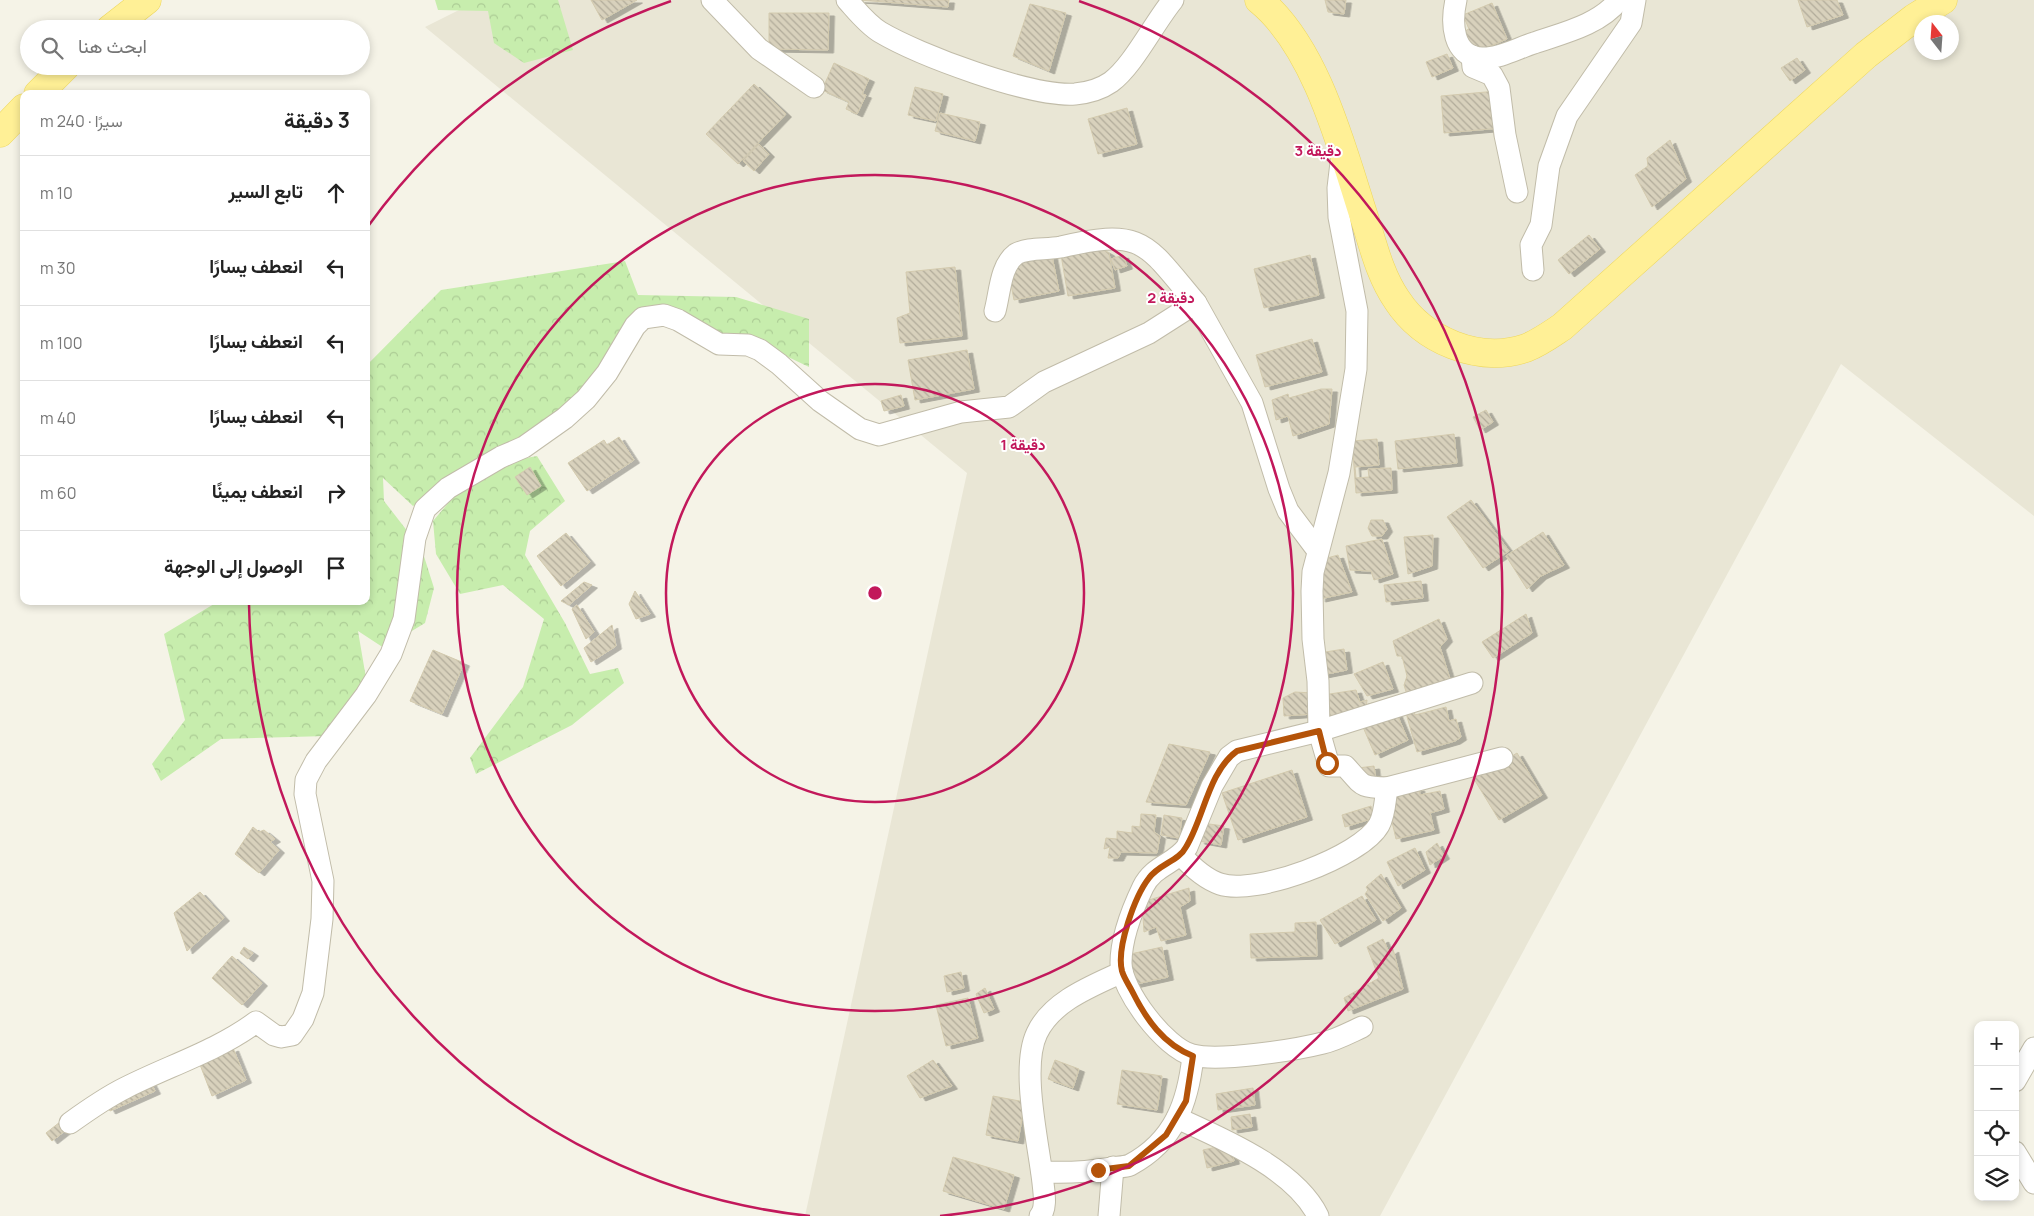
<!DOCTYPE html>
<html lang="ar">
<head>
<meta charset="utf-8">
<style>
  :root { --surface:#fff; --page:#f2f2f2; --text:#222; --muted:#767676; --line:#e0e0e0 }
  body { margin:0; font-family:Manrope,Vazirmatn,sans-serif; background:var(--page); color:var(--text); direction:rtl }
  .controls { position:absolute; right:15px; bottom:15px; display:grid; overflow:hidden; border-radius:10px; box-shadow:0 2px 8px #0003 }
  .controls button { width:45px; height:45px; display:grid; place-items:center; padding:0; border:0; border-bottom:1px solid var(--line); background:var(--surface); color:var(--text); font:25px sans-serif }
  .compass { position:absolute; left:1914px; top:15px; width:45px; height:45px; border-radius:50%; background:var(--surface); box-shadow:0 2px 8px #0003; rotate:343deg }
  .stop { position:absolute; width:15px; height:15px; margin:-11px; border:4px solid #b45309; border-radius:50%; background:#fff }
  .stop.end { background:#b45309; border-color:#fff; box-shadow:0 1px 5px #0008 }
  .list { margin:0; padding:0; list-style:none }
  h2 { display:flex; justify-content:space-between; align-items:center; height:65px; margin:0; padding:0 20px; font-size:21px }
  h2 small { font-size:16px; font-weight:400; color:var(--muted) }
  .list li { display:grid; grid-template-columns:32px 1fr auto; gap:15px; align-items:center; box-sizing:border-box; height:75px; padding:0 20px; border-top:1px solid var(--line) }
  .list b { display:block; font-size:19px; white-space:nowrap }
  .list em { font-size:16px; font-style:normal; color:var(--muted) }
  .icon { flex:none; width:28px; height:28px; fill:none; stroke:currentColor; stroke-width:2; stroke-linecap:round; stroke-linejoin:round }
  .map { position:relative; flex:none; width:2034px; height:1216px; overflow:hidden; direction:ltr }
  .search { position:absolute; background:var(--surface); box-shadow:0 2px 8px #0003; left:20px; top:20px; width:350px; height:55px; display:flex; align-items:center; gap:12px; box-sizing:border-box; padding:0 18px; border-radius:28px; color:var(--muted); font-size:19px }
  .panel { position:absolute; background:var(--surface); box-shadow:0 2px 8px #0003; left:20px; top:90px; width:350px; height:515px; border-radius:10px; direction:rtl }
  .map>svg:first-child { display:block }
</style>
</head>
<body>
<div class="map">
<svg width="2034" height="1216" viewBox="0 0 2034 1216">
  <defs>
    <pattern id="forest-crowns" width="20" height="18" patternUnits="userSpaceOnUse" patternTransform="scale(1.25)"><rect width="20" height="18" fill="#c7edad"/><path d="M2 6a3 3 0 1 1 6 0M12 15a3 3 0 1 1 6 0" fill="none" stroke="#accc95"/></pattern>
    <pattern id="building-back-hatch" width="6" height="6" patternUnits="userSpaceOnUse" patternTransform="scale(1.25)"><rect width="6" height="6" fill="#d8d1bc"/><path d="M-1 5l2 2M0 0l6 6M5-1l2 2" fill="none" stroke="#b1ab9a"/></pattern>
    <filter id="shadow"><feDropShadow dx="5.5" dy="3" stdDeviation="0" flood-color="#0004"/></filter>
  </defs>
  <rect width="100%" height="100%" fill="#f5f3e7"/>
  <!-- residential -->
  <path fill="#e9e6d5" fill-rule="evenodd" d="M479 0H2034V516L1841 364 1380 1216H805L967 473 425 27ZM1922 22H1952V52H1922Z"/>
  <!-- forest -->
  <g fill="url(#forest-crowns)">
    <polygon points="435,0 558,0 573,50 524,63 494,43 488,11 438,10"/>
    <polygon points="625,261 638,295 736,297 809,319 809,367 757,342 699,331 655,312 585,397 413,506 383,478 384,501 422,550 434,588 425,623 384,648 358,631 367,684 327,736 221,739 161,781 152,764 185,720 164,634 219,601 366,601 366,366 441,290"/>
    <polygon points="537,456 565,501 530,531 525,555 565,623 590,674 618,668 624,683 572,725 476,774 470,758 523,687 544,619 503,585 460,594 436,554 433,521 461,488 505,462"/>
  </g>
  <!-- building -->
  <g fill="url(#building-back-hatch)" stroke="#d3caae" filter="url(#shadow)">
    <polygon points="591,0 637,0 602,20"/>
    <polygon points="859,0 949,0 948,7"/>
    <polygon points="1325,0 1346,0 1344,14 1328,12"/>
    <polygon points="1798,0 1837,0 1843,15 1807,27"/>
    <polygon points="1492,3 1507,39 1474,53 1465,31 1469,29 1463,15"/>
    <polygon points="1030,4 1066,13 1049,71 1013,56"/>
    <polygon points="769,13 829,13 828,50 769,49"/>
    <polygon points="1447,54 1453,68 1432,77 1426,62"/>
    <polygon points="1797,58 1805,70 1790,81 1781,68"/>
    <polygon points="834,63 869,79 862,94 866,95 857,114 846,109 849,102 822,90"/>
    <polygon points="754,84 786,114 738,164 706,134"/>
    <polygon points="915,87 943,94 936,121 908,115"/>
    <polygon points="1497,91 1501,128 1444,133 1441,96"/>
    <polygon points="1127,108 1137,144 1098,154 1088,119"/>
    <polygon points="940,113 980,122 975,141 935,131"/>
    <polygon points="1670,140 1686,179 1652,207 1635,175 1648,166 1647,158"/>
    <polygon points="759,144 769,154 754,171 743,161"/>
    <polygon points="1589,235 1600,249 1569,274 1558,260"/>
    <polygon points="1100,248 1109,253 1115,288 1068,296 1061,255"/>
    <polygon points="1123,255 1127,266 1115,270 1111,259"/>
    <polygon points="1310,255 1319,295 1264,308 1254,269"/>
    <polygon points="1052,256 1059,291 1014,300 1007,264"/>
    <polygon points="955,267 962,336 900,343 897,318 910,313 906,272"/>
    <polygon points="1312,339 1322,372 1265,387 1256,355"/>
    <polygon points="967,350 974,389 915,400 908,360"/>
    <polygon points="1321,389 1332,389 1329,424 1293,436 1288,416 1276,420 1272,400 1288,394 1289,398"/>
    <polygon points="901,395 904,406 884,411 881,401"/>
    <polygon points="1486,410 1493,422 1480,430 1473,417"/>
    <polygon points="1454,434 1457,463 1398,469 1395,441"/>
    <polygon points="619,437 634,460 587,491 568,463 604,440 607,445"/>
    <polygon points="1377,439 1379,465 1355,467 1356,478 1369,477 1368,469 1391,468 1392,490 1356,493 1352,441"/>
    <polygon points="530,467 541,486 527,495 515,477"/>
    <polygon points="1471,500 1509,551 1483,568 1447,517"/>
    <polygon points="1371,520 1383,520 1387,529 1382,536 1372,536 1368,528"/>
    <polygon points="1543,532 1564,565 1541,576 1527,589 1506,556"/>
    <polygon points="566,533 590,562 561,586 537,556"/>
    <polygon points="1433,535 1432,566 1408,574 1404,537"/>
    <polygon points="1382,539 1393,574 1374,580 1371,571 1350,570 1346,546"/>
    <polygon points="1338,555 1352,592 1320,599 1320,560"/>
    <polygon points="1421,581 1423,598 1386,602 1384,585"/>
    <polygon points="584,582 592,585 569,605 561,601"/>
    <polygon points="635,591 650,614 636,619 629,604"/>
    <polygon points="577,605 594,632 586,639 572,609"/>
    <polygon points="1526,614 1532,633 1493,658 1482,642"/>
    <polygon points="1439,619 1447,639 1440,647 1450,679 1408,698 1404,685 1407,676 1402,656 1397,656 1393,641"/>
    <polygon points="612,625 616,646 591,662 584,648"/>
    <polygon points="1344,649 1347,670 1322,675 1319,653"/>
    <polygon points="433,650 464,663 442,714 410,701"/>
    <polygon points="1383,662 1393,689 1367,696 1354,674"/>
    <polygon points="1356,690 1360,702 1367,700 1366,710 1325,721 1323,695"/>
    <polygon points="1295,692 1314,693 1314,714 1284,716 1283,698"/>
    <polygon points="1446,707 1449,721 1456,719 1461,737 1455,741 1417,752 1406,713 1414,711 1415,715"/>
    <polygon points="1396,712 1408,740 1375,755 1363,727"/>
    <polygon points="1169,744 1210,752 1186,805 1146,802"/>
    <polygon points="1517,753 1542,795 1499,820 1474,779"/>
    <polygon points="1374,766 1376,780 1360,782 1358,768"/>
    <polygon points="1292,770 1307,817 1238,840 1222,793"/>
    <polygon points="1419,788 1420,795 1440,791 1444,809 1430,813 1434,830 1396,839 1386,796"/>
    <polygon points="1371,806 1374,818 1345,827 1342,815"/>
    <polygon points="1141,814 1156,815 1154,832 1160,836 1157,853 1121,852 1118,858 1108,858 1110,847 1104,849 1106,838 1117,839 1117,831 1132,833 1132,826 1140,827"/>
    <polygon points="1164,815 1182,818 1179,838 1161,835"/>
    <polygon points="1202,823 1224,826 1221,845 1199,841"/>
    <polygon points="253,827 259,832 264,830 275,839 270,842 279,850 259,873 235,854"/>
    <polygon points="1437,843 1444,856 1430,865 1426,852"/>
    <polygon points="1415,848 1425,870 1398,886 1387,862"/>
    <polygon points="1381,874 1401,908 1383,921 1365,894 1368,890 1366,887"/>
    <polygon points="1189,888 1190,901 1180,907 1186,935 1161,941 1156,927 1144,932 1142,902"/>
    <polygon points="200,892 224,918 187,951 174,913"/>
    <polygon points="1362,896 1376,920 1335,944 1320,920"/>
    <polygon points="1316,922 1317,956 1251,958 1250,934 1295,932 1295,923"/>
    <polygon points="1383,939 1389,952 1393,949 1403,989 1348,1011 1344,998 1379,978 1367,947"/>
    <polygon points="244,947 253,953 248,959 240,953"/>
    <polygon points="1162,947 1168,977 1132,985 1126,955"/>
    <polygon points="232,956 262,983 242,1005 212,978"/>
    <polygon points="961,972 964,988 947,992 944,976"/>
    <polygon points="985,988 994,1009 984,1013 976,994"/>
    <polygon points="968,998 978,1038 946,1046 936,1005"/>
    <polygon points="233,1048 246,1080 212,1096 199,1062"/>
    <polygon points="933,1060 952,1086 920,1098 907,1076"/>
    <polygon points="1055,1060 1079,1069 1073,1088 1048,1079"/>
    <polygon points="1122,1070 1162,1076 1157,1110 1117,1104"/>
    <polygon points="150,1081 155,1091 110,1111 105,1102"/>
    <polygon points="1253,1088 1255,1105 1218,1110 1216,1094"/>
    <polygon points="993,1096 1025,1102 1018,1141 986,1135"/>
    <polygon points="1250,1114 1252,1127 1232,1130 1231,1117"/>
    <polygon points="60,1122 66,1130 52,1141 46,1133"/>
    <polygon points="1230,1144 1234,1161 1207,1168 1203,1150"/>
    <polygon points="953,1157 1014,1175 1004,1209 943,1191"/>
  </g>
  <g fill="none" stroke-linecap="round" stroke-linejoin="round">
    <defs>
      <g id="minor">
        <polyline points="712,0 759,49 814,87"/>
        <path d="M847 0C857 11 867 24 880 32 919 55 1030 97 1075 94 1086 93 1101 89 1111 82 1133 66 1154 23 1173 0"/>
        <path d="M1456 0C1451 22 1452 57 1482 58 1499 59 1518 48 1534 43 1563 33 1599 25 1619 0"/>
        <polyline points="1472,56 1473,67 1492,75 1499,88 1505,135 1517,192"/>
        <path d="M1342 154 1338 188 1339 217 1357 311 1356 369 1339 473 1313 572 1312 591 1313 639 1318 681 1319 731 1329 766H1345C1363 785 1358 787 1387 788"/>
        <polyline points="1533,270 1531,245 1541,225 1549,166 1567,116 1631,23 1635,0"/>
        <path d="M995 311C1000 293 1000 266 1016 254 1029 247 1046 250 1061 247 1144 227 1146 244 1196 303"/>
        <path d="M1181 855C1192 867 1205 879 1220 884 1255 896 1361 857 1379 825 1385 814 1385 800 1387 788L1502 758"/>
        <path d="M1362 1027C1349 1033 1336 1040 1323 1043 1295 1050 1219 1062 1192 1055 1165 1048 1121 990 1121 963 1121 937 1132 910 1143 887 1154 865 1175 864 1187 847L1212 786 1229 757 1237 751 1319 731 1472 683"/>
        <polyline points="2015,1081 2034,1048"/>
        <path d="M1177 1118C1223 1139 1295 1169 1318 1216"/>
        <path d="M70 1123C88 1110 105 1098 125 1088 168 1066 217 1051 256 1022L274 1035 281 1037 292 1035 303 1019 313 993 322 919 323 881 305 794 306 780 316 761 366 695 391 654 404 619 415 538 425 509 448 488 501 457 524 447 565 418 586 399 607 373 635 326 643 318 664 315 678 320 719 344 748 345 760 350 779 364 820 401 860 429 879 435 961 412 1009 407 1044 382 1149 333 1196 303 1252 403 1279 489 1288 511 1318 551"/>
        <polyline points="2015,1152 2034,1183"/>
        <path d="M1042 1172C1065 1173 1088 1172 1111 1168 1117 1167 1125 1167 1130 1165 1175 1141 1188 1102 1193 1056"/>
        <path d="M1040 1216C1047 1208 1044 1193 1043 1183 1039 1145 1020 1068 1037 1033 1052 1001 1092 986 1122 972"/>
        <polyline points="1109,1216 1113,1167"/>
      </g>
      <g id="major">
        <path d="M1259 0C1318 48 1343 153 1366 223 1374 249 1381 277 1397 300 1423 340 1478 364 1526 348 1539 343 1550 335 1562 327L1866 55 1914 18 1943 0"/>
        <polyline points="110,29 147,0"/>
        <polyline points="38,94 66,66"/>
        <polyline points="0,133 24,108"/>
      </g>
    </defs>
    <!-- minor casing -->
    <use href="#minor" stroke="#c1bca9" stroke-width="23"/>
    <!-- major casing -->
    <use href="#major" stroke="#eed75c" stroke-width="29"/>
    <!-- minor -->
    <use href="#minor" stroke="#fff" stroke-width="21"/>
    <!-- major -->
    <use href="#major" stroke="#fff096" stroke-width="28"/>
  </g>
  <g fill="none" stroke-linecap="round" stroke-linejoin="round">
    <!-- route -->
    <path stroke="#b45309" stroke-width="6" d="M1098 1170 1129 1166 1166 1135 1186 1101 1193 1056C1163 1044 1146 1019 1132 991 1129 985 1124 978 1122 971 1116 948 1135 896 1149 878 1159 864 1179 861 1186 847 1204 818 1208 772 1237 751L1319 731 1327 763"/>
  </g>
  <!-- distance rings -->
  <g fill="none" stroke="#c2185b" stroke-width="2.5">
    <circle cx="875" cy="593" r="209"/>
    <circle cx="875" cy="593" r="418"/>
    <path d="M810 1216A626 626 0 0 1 249 604M369 225A626 626 0 0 1 671 1M1079 1A626 626 0 0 1 940 1216"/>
  </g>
  <circle cx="875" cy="593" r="8" fill="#c2185b" stroke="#fff" stroke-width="2.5"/>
  <g font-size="15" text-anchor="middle" font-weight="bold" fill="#c2185b" stroke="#fff" stroke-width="4" stroke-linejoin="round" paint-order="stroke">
    <text x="1318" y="156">3 دقيقة</text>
    <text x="1171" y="303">2 دقيقة</text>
    <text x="1023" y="450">1 دقيقة</text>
  </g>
</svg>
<div class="controls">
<button>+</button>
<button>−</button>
<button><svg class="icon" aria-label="locate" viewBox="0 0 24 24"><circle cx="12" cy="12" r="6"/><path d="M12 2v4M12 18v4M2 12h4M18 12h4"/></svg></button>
<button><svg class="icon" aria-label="layers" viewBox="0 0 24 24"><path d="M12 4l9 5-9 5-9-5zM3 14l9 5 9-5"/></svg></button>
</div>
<svg class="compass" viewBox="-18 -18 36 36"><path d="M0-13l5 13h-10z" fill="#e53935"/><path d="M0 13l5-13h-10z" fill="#767676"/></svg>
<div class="stop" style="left:1327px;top:763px"></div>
<div class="stop end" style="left:1098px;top:1170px"></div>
<div class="search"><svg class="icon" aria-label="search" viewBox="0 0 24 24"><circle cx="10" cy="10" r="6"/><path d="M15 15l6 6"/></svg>ابحث هنا</div>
<section class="panel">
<h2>3 دقيقة<small>سيرًا · 240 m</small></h2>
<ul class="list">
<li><svg class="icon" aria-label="ahead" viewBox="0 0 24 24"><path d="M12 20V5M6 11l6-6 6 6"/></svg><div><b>تابع السير</b></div><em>10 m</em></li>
<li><svg class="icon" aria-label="left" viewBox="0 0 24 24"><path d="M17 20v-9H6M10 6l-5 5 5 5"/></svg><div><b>انعطف يسارًا</b></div><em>30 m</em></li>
<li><svg class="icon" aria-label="left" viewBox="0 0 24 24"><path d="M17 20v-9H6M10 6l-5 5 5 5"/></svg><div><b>انعطف يسارًا</b></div><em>100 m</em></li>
<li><svg class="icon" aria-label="left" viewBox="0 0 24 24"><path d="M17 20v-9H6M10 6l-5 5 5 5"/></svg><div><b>انعطف يسارًا</b></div><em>40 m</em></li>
<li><svg class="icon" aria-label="right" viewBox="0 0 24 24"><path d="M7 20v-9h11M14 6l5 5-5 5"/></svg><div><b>انعطف يمينًا</b></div><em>60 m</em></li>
<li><svg class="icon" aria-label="arrive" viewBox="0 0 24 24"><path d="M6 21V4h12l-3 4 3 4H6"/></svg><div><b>الوصول إلى الوجهة</b></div></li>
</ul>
</section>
</div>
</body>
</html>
